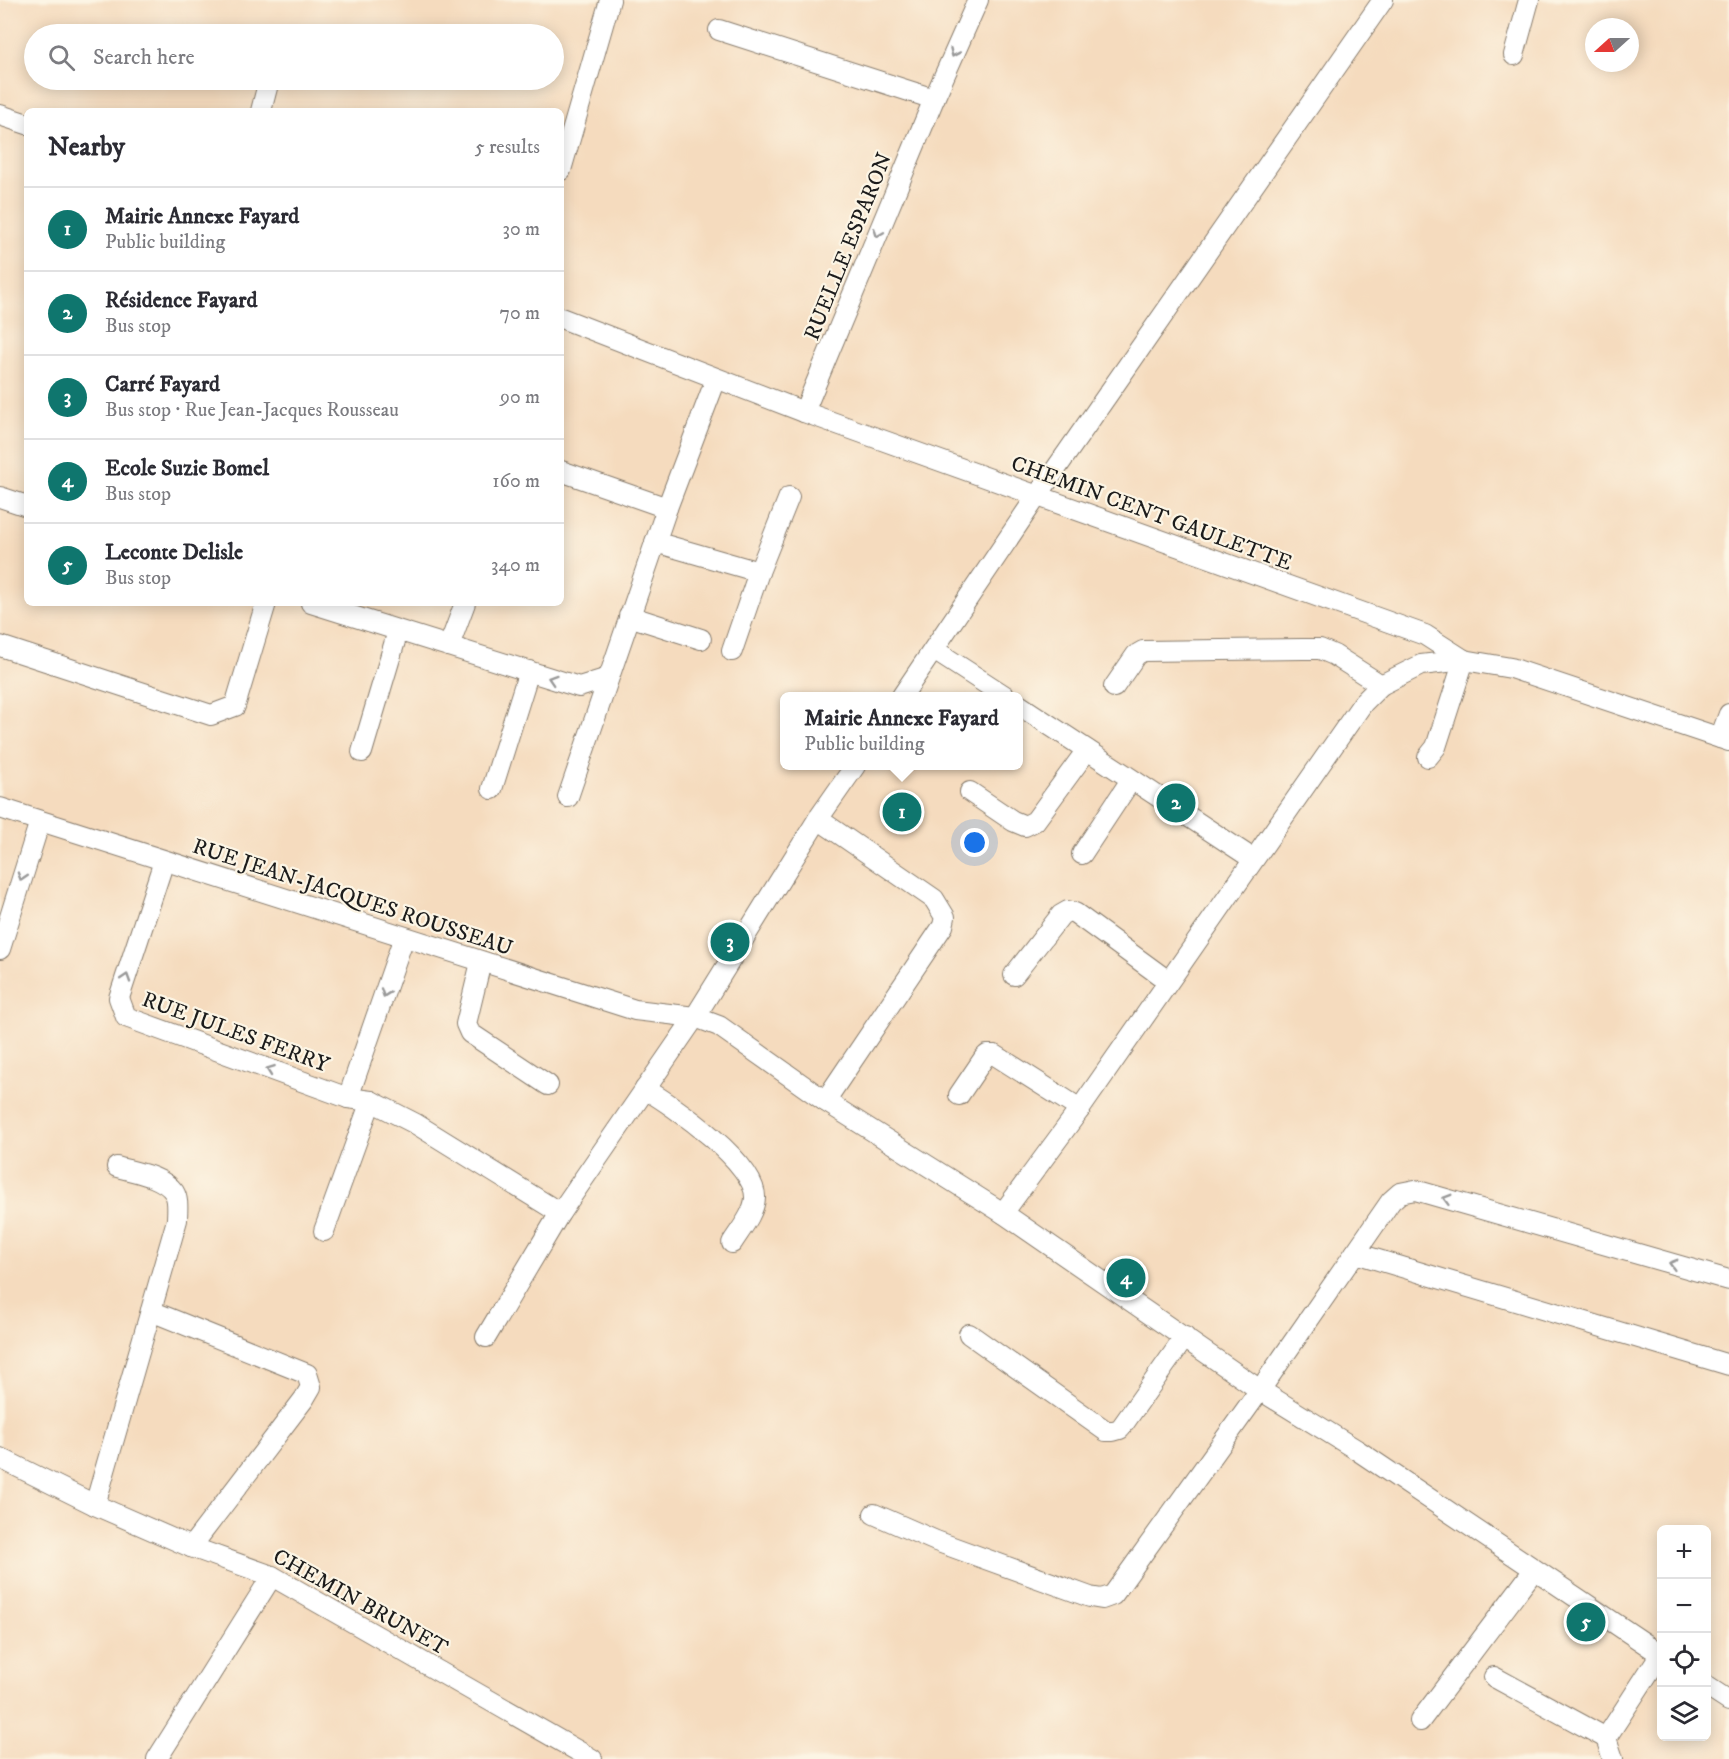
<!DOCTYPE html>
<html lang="en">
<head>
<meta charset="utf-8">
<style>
  :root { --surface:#fff; --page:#f7f7f7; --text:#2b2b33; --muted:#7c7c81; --line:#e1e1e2; --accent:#0f766e }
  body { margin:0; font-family:"IM FELL DW Pica",serif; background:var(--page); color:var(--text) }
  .controls { position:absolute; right:18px; bottom:18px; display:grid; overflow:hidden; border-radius:9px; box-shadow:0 3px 15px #0003 }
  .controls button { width:54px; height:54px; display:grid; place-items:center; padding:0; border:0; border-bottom:2px solid var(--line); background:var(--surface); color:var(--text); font:30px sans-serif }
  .compass { position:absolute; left:1585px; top:18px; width:54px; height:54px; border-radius:50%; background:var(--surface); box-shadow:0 3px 15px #0003; rotate:249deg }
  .you { position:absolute; left:975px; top:843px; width:21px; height:21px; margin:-15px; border:4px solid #fff; border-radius:50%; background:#1a73e8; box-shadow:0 0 0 9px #1a73e833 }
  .badge { display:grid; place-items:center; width:39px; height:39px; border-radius:50%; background:var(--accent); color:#fff; font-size:20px; font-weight:700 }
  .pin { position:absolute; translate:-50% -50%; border:3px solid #fff; box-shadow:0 2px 6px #0006 }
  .popup { position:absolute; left:780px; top:692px; width:243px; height:78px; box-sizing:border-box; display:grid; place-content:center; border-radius:9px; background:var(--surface); filter:drop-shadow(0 2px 4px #0005); font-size:20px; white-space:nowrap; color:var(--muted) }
  .popup b { font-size:22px; color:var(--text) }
  .popup::after { content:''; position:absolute; left:50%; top:100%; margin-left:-12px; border:12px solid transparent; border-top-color:var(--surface) }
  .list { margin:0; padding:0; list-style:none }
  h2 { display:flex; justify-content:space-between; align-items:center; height:78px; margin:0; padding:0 24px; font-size:26px }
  h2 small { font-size:20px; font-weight:400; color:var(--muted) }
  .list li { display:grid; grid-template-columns:39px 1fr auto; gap:18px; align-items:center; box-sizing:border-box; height:84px; padding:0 24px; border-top:2px solid var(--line) }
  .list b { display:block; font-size:22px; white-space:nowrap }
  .list p { margin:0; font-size:20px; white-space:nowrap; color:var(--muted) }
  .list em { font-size:20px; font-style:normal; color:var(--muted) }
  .icon { flex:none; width:33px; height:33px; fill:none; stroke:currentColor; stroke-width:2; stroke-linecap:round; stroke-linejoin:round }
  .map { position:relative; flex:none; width:1729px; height:1759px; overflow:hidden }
  .search { position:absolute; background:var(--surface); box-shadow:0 3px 15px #0003; left:24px; top:24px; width:540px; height:66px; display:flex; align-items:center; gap:15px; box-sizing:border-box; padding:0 21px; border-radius:33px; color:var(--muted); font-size:22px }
  .panel { position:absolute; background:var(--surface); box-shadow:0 3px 15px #0003; left:24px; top:108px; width:540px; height:498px; border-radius:9px }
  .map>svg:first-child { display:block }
</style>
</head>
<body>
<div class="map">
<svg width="1729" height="1759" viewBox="0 0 1729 1759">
  <rect width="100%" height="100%" fill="#fcf5e5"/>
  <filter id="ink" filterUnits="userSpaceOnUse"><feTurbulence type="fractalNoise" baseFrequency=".0167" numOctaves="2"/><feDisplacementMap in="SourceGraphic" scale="12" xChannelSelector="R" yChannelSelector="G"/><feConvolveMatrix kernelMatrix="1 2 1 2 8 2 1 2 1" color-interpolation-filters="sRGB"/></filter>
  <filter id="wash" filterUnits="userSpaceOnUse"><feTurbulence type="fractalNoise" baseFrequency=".008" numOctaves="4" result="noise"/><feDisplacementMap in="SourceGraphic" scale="24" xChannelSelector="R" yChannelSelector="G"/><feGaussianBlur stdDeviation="1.35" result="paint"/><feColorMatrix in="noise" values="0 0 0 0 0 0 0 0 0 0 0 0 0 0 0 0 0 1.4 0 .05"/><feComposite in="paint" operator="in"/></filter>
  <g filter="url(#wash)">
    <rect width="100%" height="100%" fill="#f5dbbe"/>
  </g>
  <g filter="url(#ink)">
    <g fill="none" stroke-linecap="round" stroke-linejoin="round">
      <defs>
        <g id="minor">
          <polyline points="719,30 934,99"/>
          <polyline points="1514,55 1529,0"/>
          <polyline points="261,111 269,80"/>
          <polyline points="0,115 27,124"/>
          <polyline points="561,170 610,0"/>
          <polyline points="561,318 804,412 1425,635 1464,660 1511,668 1729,741"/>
          <polyline points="804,412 934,99 978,0"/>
          <polyline points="561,471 667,508"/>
          <polyline points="0,497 27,506"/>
          <polyline points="655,542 759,572"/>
          <polyline points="311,603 579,687 608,678"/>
          <polyline points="629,616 701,639"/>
          <polyline points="0,646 211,715 235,706 266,603"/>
          <polyline points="449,646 465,603"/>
          <polyline points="934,650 1005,696"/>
          <polyline points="732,651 759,572 789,497"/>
          <polyline points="1114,687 1136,655 1143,651 1303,649 1320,649 1334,655 1381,685"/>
          <polyline points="902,696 1037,496 1383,0"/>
          <polyline points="1019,705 1253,859"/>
          <polyline points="1720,738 1729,714"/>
          <polyline points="362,752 398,631"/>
          <polyline points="1428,757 1436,747 1464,660"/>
          <polyline points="492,789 529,671"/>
          <polyline points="970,792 1013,821 1025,826 1035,821 1087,750"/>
          <polyline points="568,797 667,508 716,379"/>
          <polyline points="0,808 635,1010 695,1017 719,1026 825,1101 1003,1213 1260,1390 1357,1450 1662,1655"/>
          <polyline points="818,819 934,899 945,917 943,926 825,1101"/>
          <polyline points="1082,854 1131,780"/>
          <polyline points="164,861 119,998 126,1017 348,1098 404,937"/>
          <polyline points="0,949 40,821"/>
          <polyline points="481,962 466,1024 470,1033 548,1085"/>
          <polyline points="1014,975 1061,915 1068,911 1075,913 1168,981"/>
          <path d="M645 1089C673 1105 757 1164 755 1198 754 1214 740 1230 732 1243"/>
          <polyline points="959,1095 984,1058 987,1055 995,1055 1080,1109"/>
          <polyline points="348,1098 371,1101 416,1124 560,1213"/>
          <polyline points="1003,1213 1080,1109 1363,703 1381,685 1421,665 1464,660"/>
          <polyline points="324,1231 371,1101"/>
          <polyline points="1355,1253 1391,1201 1400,1193 1415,1190 1729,1280"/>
          <polyline points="151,1311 307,1374 311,1387 304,1399 191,1547"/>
          <polyline points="969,1334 1106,1431 1113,1431 1120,1429 1185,1337"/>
          <polyline points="486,1337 560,1213 695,1017 818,819 855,766"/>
          <polyline points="0,1458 95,1505 191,1547 272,1576 592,1759"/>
          <path d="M95 1505 177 1220C177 1211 179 1200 174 1192 163 1176 134 1172 117 1167"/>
          <polyline points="874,1514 936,1541 1090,1597 1102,1599 1113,1595 1260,1390 1355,1253 1729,1365"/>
          <polyline points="1494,1677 1606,1738"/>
          <polyline points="1706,1686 1729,1701"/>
          <polyline points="1420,1721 1534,1570"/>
          <polyline points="157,1759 272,1576"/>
          <polyline points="1613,1759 1606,1738 1660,1655"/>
        </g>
      </defs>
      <!-- minor casing -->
      <use href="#minor" stroke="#887c6d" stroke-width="22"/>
      <!-- minor -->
      <use href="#minor" stroke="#fff" stroke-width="20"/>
    </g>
    <!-- one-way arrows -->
    <defs><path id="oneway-chevron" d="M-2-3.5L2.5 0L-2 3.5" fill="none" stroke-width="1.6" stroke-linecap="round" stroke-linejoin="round" transform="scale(1.5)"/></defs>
    <g stroke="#999">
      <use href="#oneway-chevron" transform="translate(954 53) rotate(114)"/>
      <use href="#oneway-chevron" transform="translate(878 233) rotate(112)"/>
      <use href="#oneway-chevron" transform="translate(552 679) rotate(-162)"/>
      <use href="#oneway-chevron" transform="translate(22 877) rotate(107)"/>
      <use href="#oneway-chevron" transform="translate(126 978) rotate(-72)"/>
      <use href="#oneway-chevron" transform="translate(385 993) rotate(109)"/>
      <use href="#oneway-chevron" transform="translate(270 1070) rotate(-160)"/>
      <use href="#oneway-chevron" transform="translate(1447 1199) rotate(-164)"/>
      <use href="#oneway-chevron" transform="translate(1673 1264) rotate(-164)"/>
    </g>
  </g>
  <g text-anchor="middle" stroke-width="4.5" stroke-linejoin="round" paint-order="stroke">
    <!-- street labels -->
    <g font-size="22" fill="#1c1c1c" stroke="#fcf5e5">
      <text transform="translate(847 246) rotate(-68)" y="8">RUELLE ESPARON</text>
      <text transform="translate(1152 512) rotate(20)" y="8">CHEMIN CENT GAULETTE</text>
      <text transform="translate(353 896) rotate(18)" y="8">RUE JEAN-JACQUES ROUSSEAU</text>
      <text transform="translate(236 1031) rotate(20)" y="8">RUE JULES FERRY</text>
      <text transform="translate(361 1601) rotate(29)" y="8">CHEMIN BRUNET</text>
    </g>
  </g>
</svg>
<div class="controls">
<button>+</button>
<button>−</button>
<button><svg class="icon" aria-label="locate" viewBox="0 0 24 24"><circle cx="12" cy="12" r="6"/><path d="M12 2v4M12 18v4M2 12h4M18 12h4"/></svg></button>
<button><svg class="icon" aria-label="layers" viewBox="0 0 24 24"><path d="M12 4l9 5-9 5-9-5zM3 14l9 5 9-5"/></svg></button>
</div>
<svg class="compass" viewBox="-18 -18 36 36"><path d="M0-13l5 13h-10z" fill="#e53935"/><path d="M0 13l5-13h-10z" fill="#7c7c81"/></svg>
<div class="you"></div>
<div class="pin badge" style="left:902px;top:812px">1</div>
<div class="popup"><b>Mairie Annexe Fayard</b>Public building</div>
<div class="pin badge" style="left:1176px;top:803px">2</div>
<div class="pin badge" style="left:730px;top:942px">3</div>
<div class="pin badge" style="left:1126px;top:1278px">4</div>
<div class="pin badge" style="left:1586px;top:1622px">5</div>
<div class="search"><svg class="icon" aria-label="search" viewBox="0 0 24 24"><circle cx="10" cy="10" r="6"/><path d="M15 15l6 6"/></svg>Search here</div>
<section class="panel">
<h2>Nearby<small>5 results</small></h2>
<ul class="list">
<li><span class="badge">1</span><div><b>Mairie Annexe Fayard</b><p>Public building</p></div><em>30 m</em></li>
<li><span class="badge">2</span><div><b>Résidence Fayard</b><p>Bus stop</p></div><em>70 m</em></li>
<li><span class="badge">3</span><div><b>Carré Fayard</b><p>Bus stop · Rue Jean-Jacques Rousseau</p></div><em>90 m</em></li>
<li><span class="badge">4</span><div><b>Ecole Suzie Bomel</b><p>Bus stop</p></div><em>160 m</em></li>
<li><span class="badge">5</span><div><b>Leconte Delisle</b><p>Bus stop</p></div><em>340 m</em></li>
</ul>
</section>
</div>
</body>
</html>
